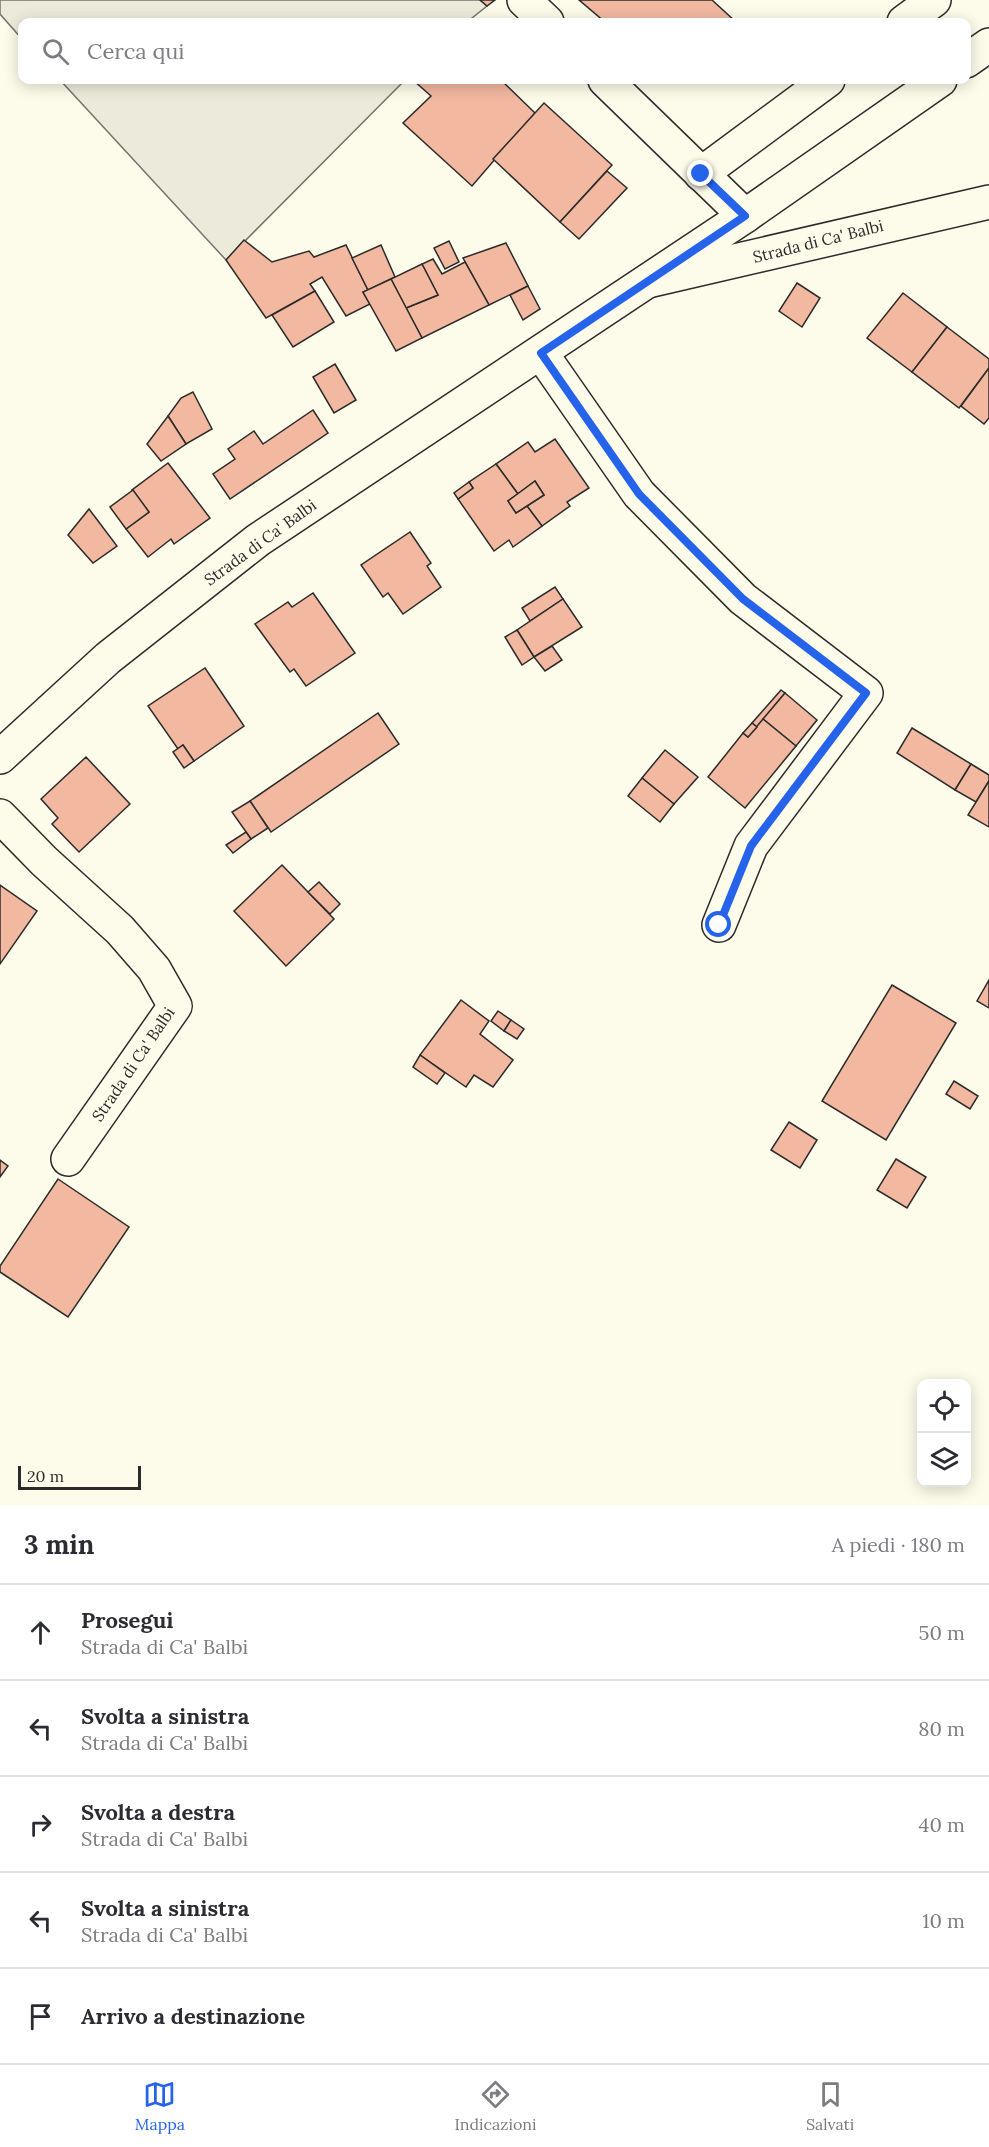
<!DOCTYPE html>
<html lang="it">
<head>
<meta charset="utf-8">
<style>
  :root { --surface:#fff; --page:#f7f7f7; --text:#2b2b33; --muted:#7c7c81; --line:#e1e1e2; --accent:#2563eb }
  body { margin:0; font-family:Lora,serif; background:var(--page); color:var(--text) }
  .controls { position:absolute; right:18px; bottom:18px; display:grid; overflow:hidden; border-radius:12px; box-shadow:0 3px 15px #0003 }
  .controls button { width:54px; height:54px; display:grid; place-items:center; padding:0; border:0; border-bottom:2px solid var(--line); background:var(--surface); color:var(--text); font:30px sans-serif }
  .scale { position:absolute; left:18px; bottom:15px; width:123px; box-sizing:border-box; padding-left:6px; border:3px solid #2b2b2b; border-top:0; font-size:16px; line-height:21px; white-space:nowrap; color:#2b2b2b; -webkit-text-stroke:4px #fdfbea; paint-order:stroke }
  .stop { position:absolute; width:18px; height:18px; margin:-14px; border:4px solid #2563eb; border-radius:50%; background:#fff }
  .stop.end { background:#2563eb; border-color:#fff; box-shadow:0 2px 6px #0008 }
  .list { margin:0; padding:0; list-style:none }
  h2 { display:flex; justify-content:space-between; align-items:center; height:78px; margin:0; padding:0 24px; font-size:26px }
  h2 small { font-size:20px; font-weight:400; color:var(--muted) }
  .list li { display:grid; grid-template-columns:39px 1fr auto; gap:18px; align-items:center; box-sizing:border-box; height:96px; padding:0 24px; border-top:2px solid var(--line) }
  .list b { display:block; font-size:22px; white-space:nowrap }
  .list p { margin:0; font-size:20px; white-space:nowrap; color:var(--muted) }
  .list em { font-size:20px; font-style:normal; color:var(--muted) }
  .icon { flex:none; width:33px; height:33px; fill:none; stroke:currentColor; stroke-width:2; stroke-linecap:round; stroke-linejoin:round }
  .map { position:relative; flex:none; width:989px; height:1505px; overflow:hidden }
  .search { position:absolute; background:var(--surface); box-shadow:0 3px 15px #0003; left:18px; right:18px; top:18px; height:66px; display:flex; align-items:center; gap:15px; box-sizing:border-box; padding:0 21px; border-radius:12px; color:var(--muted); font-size:22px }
  .sheet { height:558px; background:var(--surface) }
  nav { display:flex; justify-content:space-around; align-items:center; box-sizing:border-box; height:84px; border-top:2px solid var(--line); background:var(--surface); font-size:16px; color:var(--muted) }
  nav a { display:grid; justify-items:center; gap:3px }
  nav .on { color:var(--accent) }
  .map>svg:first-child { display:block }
</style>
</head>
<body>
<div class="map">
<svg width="989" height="1505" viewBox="0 0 989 1505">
  <rect width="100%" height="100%" fill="#fdfbea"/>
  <!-- green -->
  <g fill="#ecebdb" stroke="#74746e" stroke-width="1.5">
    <polygon points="0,0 480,0 487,6 467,22 22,22 22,39 0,14"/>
    <polygon points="60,80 405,80 226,260"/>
  </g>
  <!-- building -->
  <g fill="#f2b8a0" stroke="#2b2b2b" stroke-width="1.5">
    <polygon points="480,0 495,0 487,6"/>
    <polygon points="579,0 712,0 736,22 605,22"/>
    <polygon points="413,80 501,80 535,113 472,186 403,123 431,96"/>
    <polygon points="544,103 612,165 560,222 493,159"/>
    <polygon points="607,171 627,188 579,239 560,222"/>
    <polygon points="244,240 272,262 309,251 314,257 346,245 368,290 363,292 370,304 346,316 322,277 310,284 315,291 266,318 226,260"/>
    <polygon points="449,241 459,262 445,269 434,248"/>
    <polygon points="506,243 528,286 489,305 463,258"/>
    <polygon points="381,245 395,277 368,290 352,258"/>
    <polygon points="433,259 442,274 465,262 489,305 422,338 406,308 438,295 422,264"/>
    <polygon points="422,264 438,295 406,308 391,279"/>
    <polygon points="391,279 422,338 396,351 363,292"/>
    <polygon points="797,283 820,298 802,327 779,311"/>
    <polygon points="528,286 540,309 523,320 510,295"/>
    <polygon points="315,291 334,322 293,347 272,315"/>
    <polygon points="903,293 947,327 912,372 867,338"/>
    <polygon points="947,327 989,359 989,368 959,408 912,372"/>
    <polygon points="335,364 356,400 334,413 313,377"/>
    <polygon points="989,368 989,418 984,424 961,406"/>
    <polygon points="193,392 212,429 186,444 168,416 181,398"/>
    <polygon points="313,410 328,433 230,499 213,474 235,459 228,449 254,431 263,444"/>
    <polygon points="168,416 186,444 161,461 147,444"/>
    <polygon points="555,439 589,488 567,502 570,506 542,526 527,506 544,495 535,481 518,494 496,464 528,442 535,452"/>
    <polygon points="168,463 210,518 174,544 171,539 148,557 126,529 149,512 132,490"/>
    <polygon points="496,464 518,494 508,501 516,513 527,506 542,526 513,547 509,540 494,551 458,499 473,488 469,482"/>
    <polygon points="535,481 544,495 516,513 508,501"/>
    <polygon points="469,482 473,488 458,499 454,493"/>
    <polygon points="133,490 149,512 126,529 110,507"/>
    <polygon points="89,509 117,546 93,563 68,535"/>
    <polygon points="410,532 431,563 427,566 441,587 403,614 388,593 383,597 361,565"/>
    <polygon points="555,587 563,599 530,621 522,608"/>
    <polygon points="313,593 355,653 306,686 294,669 290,672 255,624 288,602 292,607"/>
    <polygon points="563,599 582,627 534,657 517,630"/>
    <polygon points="517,630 534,657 522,665 505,637"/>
    <polygon points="552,646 562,660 545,671 534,657"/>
    <polygon points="205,668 244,726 194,761 183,745 178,749 148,706"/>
    <polygon points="781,690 785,693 757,727 752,723"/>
    <polygon points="785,693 817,720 796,746 763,719"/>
    <polygon points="378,713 399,744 271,832 250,801"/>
    <polygon points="763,719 796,746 745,808 708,777 743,733 748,737"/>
    <polygon points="752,723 757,727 748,737 743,733"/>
    <polygon points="912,728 971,764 955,790 897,753"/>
    <polygon points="183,745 194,761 184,768 173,752"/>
    <polygon points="665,750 698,777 674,804 642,778"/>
    <polygon points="86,757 130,804 79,852 52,824 58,818 41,799"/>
    <polygon points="971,764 989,775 989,781 976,802 955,790"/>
    <polygon points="642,778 674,804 660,822 628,796"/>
    <polygon points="989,781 989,827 968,815"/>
    <polygon points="250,801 268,828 251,839 232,812"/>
    <polygon points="246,832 251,839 233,853 226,845"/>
    <polygon points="282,865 334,919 286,966 234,911"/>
    <polygon points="319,882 340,904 330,914 308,892"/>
    <polygon points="0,885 37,911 0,964"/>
    <polygon points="989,980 989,1008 977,1001"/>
    <polygon points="892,985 956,1023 886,1140 822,1101"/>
    <polygon points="461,1000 489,1021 480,1034 513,1060 493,1087 474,1075 466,1087 420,1055"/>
    <polygon points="498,1011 511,1020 504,1031 491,1021"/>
    <polygon points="511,1020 524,1029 517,1039 504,1031"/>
    <polygon points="420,1055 445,1073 437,1084 413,1067"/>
    <polygon points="954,1081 978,1096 970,1109 946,1094"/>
    <polygon points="789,1122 817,1140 800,1168 771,1150"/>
    <polygon points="896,1159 926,1177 907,1208 877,1190"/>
    <polygon points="0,1160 8,1166 0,1177"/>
    <polygon points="58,1179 129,1227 68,1317 0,1272 0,1266"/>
  </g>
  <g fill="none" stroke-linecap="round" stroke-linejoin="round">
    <defs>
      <g id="minor">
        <polyline points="524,0 547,22"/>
        <polyline points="904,22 934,0"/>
        <polyline points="605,80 745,216"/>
        <polyline points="701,174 828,80"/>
        <polyline points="648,281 989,202"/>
        <polyline points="541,353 639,494 743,599 866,693 751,846 719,925"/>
        <polyline points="0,816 44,861 120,930 154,969 175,1006 68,1159"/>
      </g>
      <g id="major">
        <polyline points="966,61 989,45"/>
        <polyline points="0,757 108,658 258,540 745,216 940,80"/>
      </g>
    </defs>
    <!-- minor casing -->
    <use href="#minor" stroke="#2b2b2b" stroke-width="36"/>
    <!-- major casing -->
    <use href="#major" stroke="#2b2b2b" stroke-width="36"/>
    <!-- minor -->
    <use href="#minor" stroke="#fdfbea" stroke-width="33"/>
    <!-- major -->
    <use href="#major" stroke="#fdfbea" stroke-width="33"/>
  </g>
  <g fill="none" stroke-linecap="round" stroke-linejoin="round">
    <!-- route -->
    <polyline stroke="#2563eb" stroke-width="8" points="701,174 745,216 541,353 639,494 743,599 866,693 751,846 719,925"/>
  </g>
  <g text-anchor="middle" stroke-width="4.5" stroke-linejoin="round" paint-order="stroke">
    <!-- street labels -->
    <g font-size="16" fill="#2b2b2b" stroke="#fdfbea">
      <text transform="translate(818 241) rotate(-14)" y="6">Strada di Ca' Balbi</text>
      <text transform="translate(260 542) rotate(-36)" y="6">Strada di Ca' Balbi</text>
      <text transform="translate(133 1064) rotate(-56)" y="6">Strada di Ca' Balbi</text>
    </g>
  </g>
</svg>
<div class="controls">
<button><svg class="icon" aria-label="locate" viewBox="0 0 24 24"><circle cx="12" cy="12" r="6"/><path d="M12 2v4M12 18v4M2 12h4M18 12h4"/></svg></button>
<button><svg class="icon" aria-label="layers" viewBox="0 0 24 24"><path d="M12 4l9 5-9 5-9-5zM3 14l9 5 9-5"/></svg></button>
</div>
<div class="scale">20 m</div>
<div class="stop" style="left:719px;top:925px"></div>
<div class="stop end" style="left:701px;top:174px"></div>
<div class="search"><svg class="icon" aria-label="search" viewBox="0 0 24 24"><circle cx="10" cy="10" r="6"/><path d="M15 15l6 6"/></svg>Cerca qui</div>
</div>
<section class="sheet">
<h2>3 min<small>A piedi · 180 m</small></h2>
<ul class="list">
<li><svg class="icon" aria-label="ahead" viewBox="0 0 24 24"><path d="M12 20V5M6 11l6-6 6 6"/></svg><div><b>Prosegui</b><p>Strada di Ca' Balbi</p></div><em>50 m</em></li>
<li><svg class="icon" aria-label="left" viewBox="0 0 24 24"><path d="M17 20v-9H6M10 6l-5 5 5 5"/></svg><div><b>Svolta a sinistra</b><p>Strada di Ca' Balbi</p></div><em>80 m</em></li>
<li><svg class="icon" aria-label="right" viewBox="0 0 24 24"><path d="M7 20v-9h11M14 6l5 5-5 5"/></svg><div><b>Svolta a destra</b><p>Strada di Ca' Balbi</p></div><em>40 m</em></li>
<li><svg class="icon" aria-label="left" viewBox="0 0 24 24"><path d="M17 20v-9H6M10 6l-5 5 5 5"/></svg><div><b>Svolta a sinistra</b><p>Strada di Ca' Balbi</p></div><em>10 m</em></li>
<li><svg class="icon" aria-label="arrive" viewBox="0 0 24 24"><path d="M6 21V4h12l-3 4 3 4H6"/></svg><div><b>Arrivo a destinazione</b></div></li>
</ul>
</section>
<nav>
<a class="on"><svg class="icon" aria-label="map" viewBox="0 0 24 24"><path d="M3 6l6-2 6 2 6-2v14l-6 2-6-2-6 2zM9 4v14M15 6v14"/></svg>Mappa</a>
<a><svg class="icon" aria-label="directions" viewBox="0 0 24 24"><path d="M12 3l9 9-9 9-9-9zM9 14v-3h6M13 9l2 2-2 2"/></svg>Indicazioni</a>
<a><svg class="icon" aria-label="saved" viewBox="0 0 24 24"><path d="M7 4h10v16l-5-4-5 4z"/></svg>Salvati</a>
</nav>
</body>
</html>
